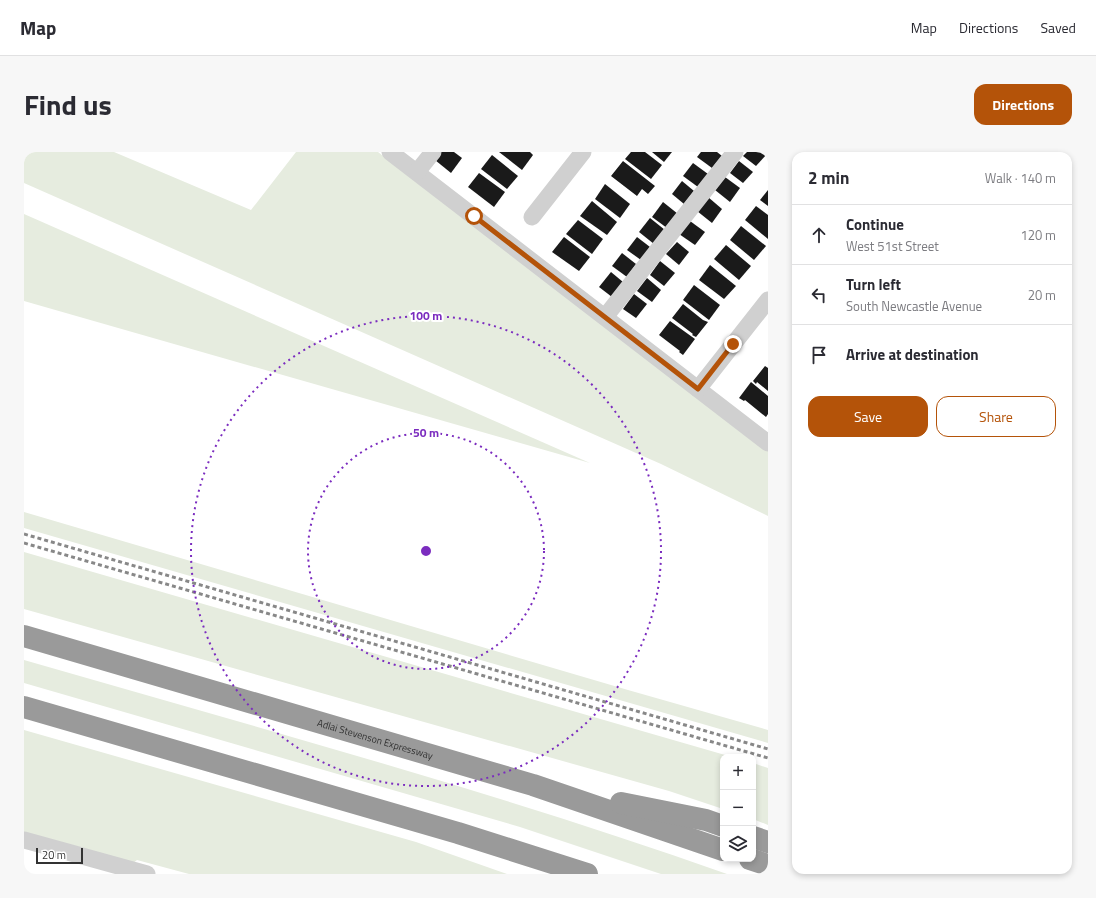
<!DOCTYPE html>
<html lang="en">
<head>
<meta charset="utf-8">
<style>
  :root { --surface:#fff; --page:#f7f7f7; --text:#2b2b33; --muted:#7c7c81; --line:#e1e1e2; --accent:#b45309 }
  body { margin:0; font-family:"Titillium Web",sans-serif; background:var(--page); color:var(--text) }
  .controls { position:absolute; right:12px; bottom:12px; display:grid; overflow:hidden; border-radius:8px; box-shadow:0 2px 6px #0003 }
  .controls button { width:36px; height:36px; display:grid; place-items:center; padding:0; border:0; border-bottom:1px solid var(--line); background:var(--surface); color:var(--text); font:20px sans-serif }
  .scale { position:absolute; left:12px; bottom:10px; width:47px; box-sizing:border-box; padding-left:4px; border:2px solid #333; border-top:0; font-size:11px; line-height:14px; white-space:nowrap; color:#333; -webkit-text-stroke:3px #fff; paint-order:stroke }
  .stop { position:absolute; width:12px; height:12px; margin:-9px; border:3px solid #b45309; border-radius:50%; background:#fff }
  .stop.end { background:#b45309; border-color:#fff; box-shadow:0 1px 4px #0008 }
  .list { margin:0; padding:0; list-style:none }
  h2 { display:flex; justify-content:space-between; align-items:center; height:52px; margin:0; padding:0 16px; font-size:17px }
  h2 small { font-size:13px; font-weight:400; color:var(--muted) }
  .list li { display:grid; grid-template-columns:26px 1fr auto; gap:12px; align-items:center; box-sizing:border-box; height:60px; padding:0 16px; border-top:1px solid var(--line) }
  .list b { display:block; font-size:15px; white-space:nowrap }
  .list p { margin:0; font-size:13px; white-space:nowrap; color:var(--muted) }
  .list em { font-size:13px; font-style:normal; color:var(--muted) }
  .actions { display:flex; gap:8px; padding:12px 16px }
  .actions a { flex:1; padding:9px 0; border:1px solid var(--accent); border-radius:12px; text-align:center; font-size:14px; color:var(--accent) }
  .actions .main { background:var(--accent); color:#fff }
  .icon { flex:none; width:22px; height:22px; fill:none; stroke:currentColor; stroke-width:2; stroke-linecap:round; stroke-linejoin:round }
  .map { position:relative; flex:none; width:744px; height:722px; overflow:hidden; border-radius:12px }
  header { display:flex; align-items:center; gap:24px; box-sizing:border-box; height:56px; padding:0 20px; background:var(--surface); border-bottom:1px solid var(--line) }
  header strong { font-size:19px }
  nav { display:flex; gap:22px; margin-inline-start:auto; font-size:14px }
  .intro { display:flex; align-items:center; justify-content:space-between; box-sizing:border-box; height:96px; padding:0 24px }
  h1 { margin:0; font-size:28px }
  .button { padding:10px 18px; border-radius:12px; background:var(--accent); color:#fff; font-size:14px; font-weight:700 }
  main { display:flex; gap:24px; padding:0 24px }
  aside { flex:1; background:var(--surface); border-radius:12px; box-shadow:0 2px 6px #0003 }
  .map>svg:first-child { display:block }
</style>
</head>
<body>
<header>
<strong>Map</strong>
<nav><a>Map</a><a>Directions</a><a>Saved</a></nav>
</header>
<div class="intro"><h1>Find us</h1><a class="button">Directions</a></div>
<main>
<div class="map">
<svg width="744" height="722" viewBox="0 0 744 722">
  <rect width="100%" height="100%" fill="#fff"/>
  <!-- green -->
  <g fill="#e6ecdf">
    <polygon points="0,0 90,0 227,58 272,0 354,0 744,298 744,364 637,312 0,31"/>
    <polygon points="0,62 566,311 0,149"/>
    <polygon points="0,360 604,538 744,578 744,591 0,376"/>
    <polygon points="0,400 708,605 699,605 699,657 645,639 0,457"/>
    <path d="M0 508C235 576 472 640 703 722H637L496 675 0 531Z"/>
    <polygon points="0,578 392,690 483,722 165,722 113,708 98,720 0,681"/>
    <polygon points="729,611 744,616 744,673 729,667"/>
  </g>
  <!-- building -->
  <g fill="#1a1a1a">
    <polygon points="417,0 430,0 438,6 427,21 411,8"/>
    <polygon points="475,0 506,0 509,3 498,18"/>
    <polygon points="607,0 621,0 638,13 627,27 601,7"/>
    <polygon points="628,0 648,0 640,10"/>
    <polygon points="677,0 693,0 698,4 688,16 673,5"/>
    <polygon points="723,0 738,0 742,3 732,14 719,4"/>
    <polygon points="468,3 494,24 483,37 457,17"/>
    <polygon points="599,9 631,34 624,42 618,37 613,44 587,24"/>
    <polygon points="715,9 729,20 719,31 706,21"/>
    <polygon points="669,11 684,22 674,35 659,24"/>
    <polygon points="455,21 481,40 470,55 444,35"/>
    <polygon points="701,25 716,36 706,50 691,38"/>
    <polygon points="658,29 670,39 660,52 648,42"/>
    <polygon points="581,32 606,52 596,66 571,47"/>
    <polygon points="744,38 744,54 736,48"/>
    <polygon points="684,45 698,57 688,71 673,59"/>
    <polygon points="568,49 593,70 583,83 556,64"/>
    <polygon points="639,50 654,62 643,76 628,65"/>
    <polygon points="732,54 744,63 744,87 721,68"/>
    <polygon points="626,66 641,78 630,92 615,80"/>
    <polygon points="554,68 579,87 568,102 542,82"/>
    <polygon points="666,69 681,80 671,93 655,82"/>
    <polygon points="717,74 742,94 730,108 706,88"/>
    <polygon points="540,85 566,105 555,119 528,100"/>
    <polygon points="613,85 626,95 617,108 603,98"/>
    <polygon points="653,90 665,100 655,113 642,102"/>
    <polygon points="702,93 727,114 715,128 690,107"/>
    <polygon points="598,101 612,112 603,125 588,114"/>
    <polygon points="636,109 651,121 640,134 626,123"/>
    <polygon points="686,113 712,134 700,147 675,128"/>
    <polygon points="587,120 599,130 588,145 575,135"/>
    <polygon points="623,126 637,138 628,150 613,139"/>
    <polygon points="670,133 696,153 685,168 659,148"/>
    <polygon points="610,142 623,152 612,166 599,157"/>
    <polygon points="659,152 679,168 684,170 672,185 668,183 669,182 648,166"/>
    <polygon points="646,169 671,187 659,203 655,200 656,199 635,183"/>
    <polygon points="741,214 744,216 744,239 733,230 732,232 729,229"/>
    <polygon points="727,230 744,244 744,262 742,265 721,248 720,249 715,246"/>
  </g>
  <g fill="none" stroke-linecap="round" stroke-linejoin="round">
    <!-- minor -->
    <g stroke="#d0d0d0" stroke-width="17">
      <polyline points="366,0 744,291"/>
      <polyline points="393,20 409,0"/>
      <polyline points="508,65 559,0"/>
      <polyline points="581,165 711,0"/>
      <polyline points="674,237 744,148"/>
      <polyline points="0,688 123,722"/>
    </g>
    <!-- highway -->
    <g stroke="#9a9a9a" stroke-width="22">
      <path id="s1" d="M0 484 509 633 699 698"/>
      <polyline points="0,555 434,681 563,722"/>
      <polyline points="597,651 682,668 699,674"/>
      <polyline points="729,685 744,690"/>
      <polyline points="726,707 744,713"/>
    </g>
    <!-- rail -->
    <g stroke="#888" stroke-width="3" stroke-dasharray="4 3" stroke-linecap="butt">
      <polyline points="0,382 744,597"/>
      <polyline points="0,391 744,606"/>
    </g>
  </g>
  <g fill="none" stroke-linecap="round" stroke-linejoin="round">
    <!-- route -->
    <polyline stroke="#b45309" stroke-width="5" points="450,64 674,237 709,192"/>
  </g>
  <!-- distance rings -->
  <g fill="none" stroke="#7b2cbf" stroke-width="2" stroke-dasharray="2 4">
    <circle cx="402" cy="399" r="118"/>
    <circle cx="402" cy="399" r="235"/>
  </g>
  <g text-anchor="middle" stroke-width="4" stroke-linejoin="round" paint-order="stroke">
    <!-- street labels -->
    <g font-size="10" fill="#333" stroke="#fff">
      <text dy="4" stroke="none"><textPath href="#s1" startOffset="366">Adlai Stevenson Expressway</textPath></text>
    </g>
  </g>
  <circle cx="402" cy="399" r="6" fill="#7b2cbf" stroke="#fff" stroke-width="2"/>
  <g font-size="12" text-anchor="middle" font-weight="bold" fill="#7b2cbf" stroke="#fff" stroke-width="4" stroke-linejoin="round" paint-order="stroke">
    <text x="402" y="168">100 m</text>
    <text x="402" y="285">50 m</text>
  </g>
</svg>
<div class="controls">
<button>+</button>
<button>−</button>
<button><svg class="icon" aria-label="layers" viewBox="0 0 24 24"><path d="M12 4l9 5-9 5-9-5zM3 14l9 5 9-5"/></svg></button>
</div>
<div class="scale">20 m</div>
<div class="stop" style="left:450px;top:64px"></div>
<div class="stop end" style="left:709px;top:192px"></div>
</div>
<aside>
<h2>2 min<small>Walk · 140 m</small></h2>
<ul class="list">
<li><svg class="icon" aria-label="ahead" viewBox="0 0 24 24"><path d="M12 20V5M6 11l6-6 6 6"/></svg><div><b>Continue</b><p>West 51st Street</p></div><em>120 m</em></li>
<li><svg class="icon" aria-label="left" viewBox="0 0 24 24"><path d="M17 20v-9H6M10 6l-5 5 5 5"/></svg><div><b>Turn left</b><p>South Newcastle Avenue</p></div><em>20 m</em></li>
<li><svg class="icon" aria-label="arrive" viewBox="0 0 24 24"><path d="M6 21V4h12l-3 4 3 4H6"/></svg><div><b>Arrive at destination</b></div></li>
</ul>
<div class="actions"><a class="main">Save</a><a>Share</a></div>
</aside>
</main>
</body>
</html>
